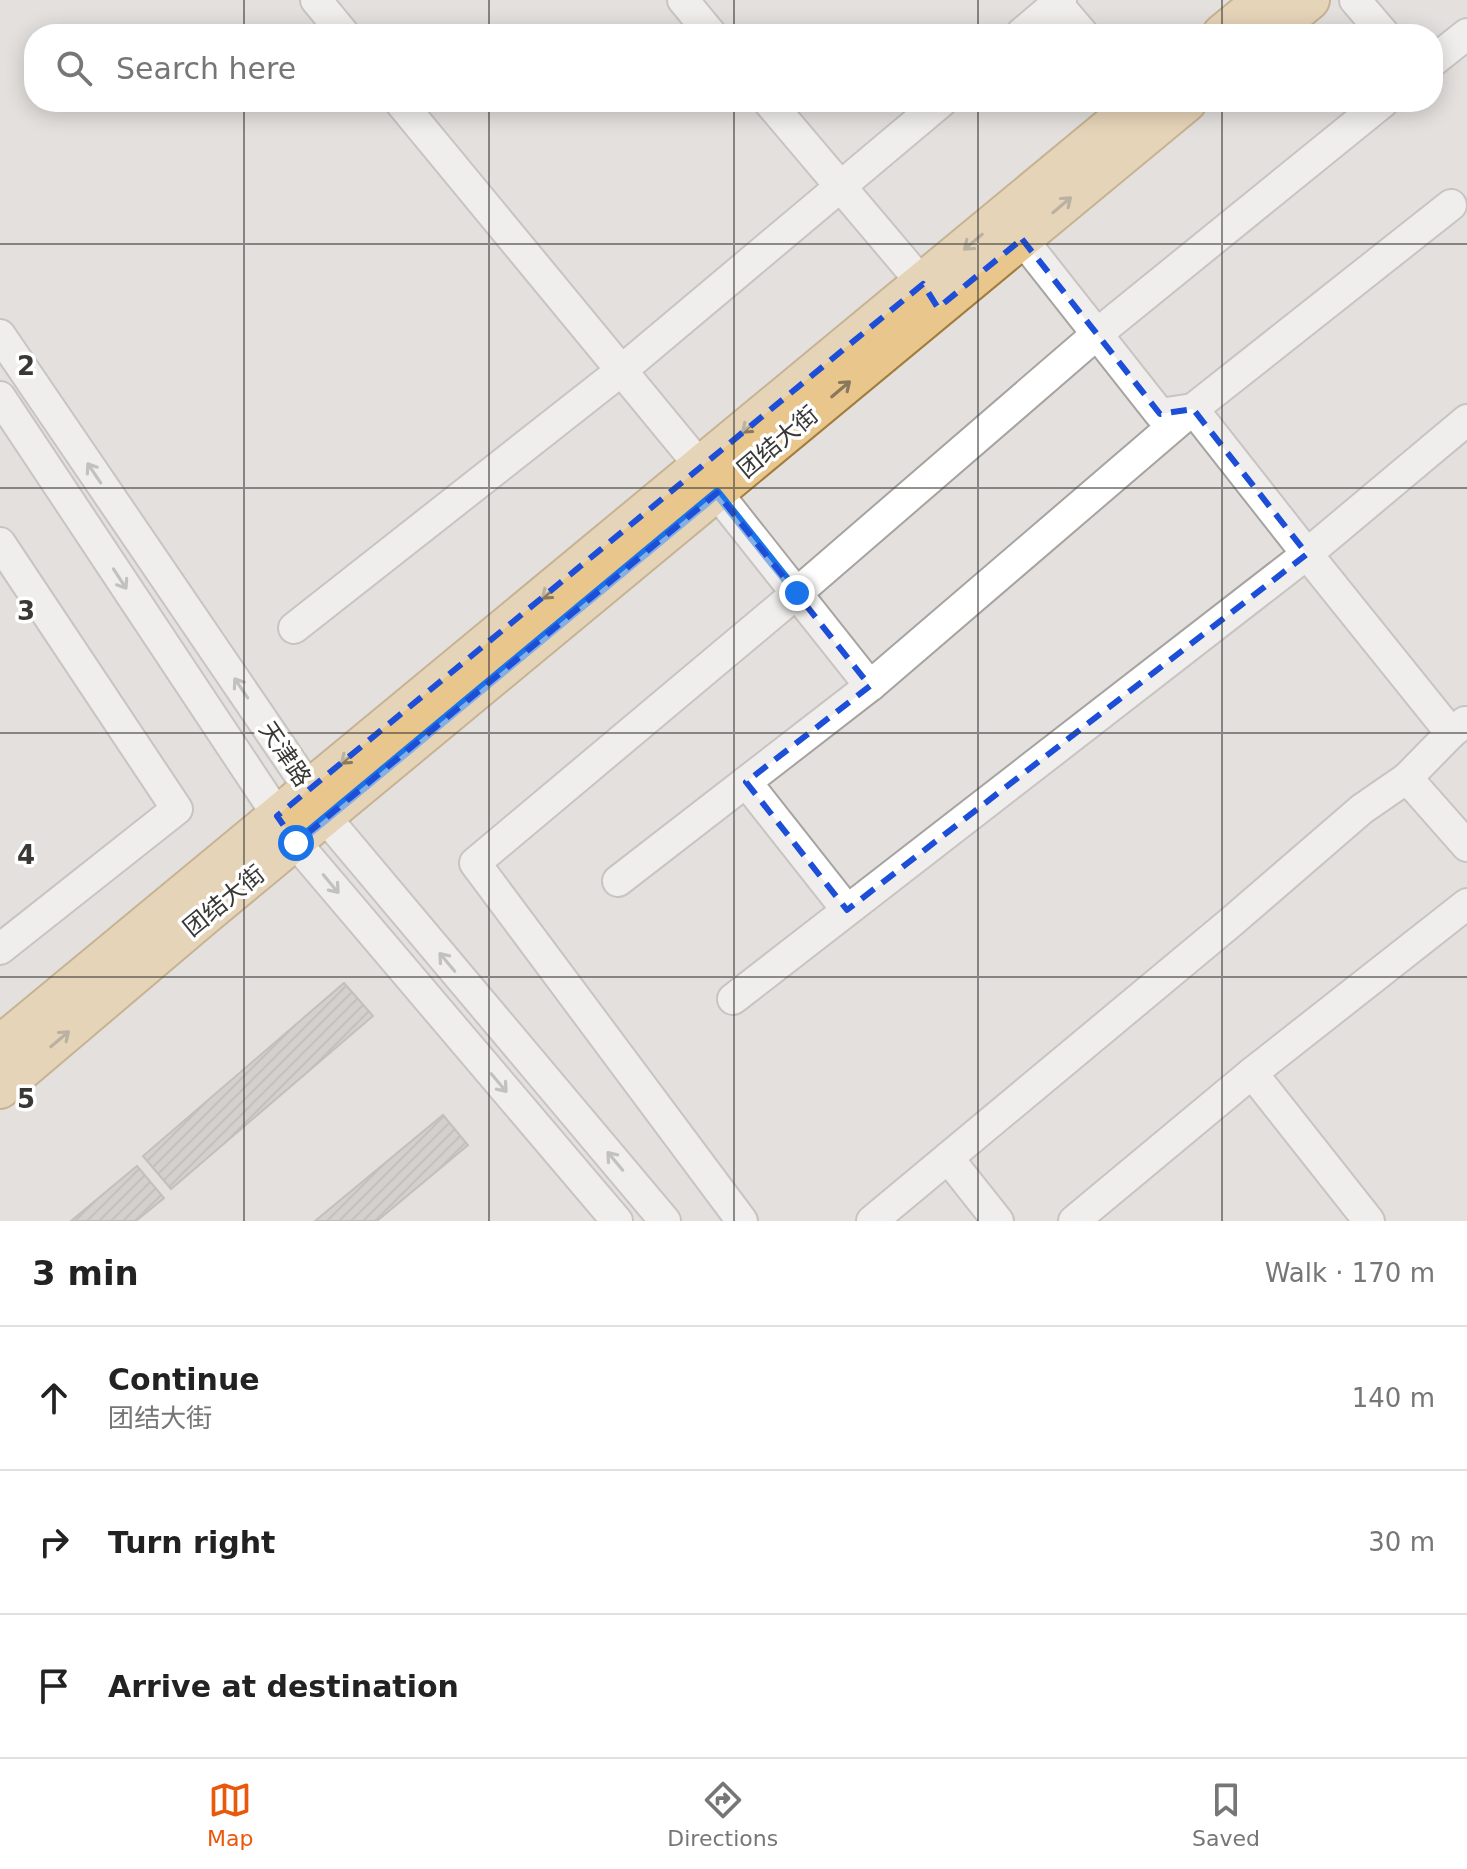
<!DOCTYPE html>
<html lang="en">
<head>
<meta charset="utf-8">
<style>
  :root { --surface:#fff; --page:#f6f6f6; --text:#222; --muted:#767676; --line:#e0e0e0; --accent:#ea580c }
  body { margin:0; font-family:"DejaVu Sans","Noto Sans SC",sans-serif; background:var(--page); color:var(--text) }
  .stop { position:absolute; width:24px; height:24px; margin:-18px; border:6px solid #1a73e8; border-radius:50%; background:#fff }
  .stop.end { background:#1a73e8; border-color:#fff; box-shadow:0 2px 8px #0008 }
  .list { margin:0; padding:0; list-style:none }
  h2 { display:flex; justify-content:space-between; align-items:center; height:104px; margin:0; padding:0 32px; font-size:34px }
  h2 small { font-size:26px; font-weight:400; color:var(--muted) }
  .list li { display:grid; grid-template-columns:52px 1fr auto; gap:24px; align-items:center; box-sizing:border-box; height:144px; padding:0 32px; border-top:2px solid var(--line) }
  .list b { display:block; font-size:30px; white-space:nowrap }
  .list p { margin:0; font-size:26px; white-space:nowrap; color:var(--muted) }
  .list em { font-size:26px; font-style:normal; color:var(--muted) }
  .icon { flex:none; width:44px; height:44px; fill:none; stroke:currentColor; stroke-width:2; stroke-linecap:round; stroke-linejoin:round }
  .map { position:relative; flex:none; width:1467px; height:1221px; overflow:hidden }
  .search { position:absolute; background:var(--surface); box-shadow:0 4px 20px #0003; left:24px; right:24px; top:24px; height:88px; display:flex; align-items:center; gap:20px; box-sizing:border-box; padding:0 28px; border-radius:32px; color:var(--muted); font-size:30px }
  .sheet { height:536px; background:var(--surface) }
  nav { display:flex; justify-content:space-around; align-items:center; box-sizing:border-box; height:112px; border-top:2px solid var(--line); background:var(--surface); font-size:22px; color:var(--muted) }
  nav a { display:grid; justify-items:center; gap:4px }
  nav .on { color:var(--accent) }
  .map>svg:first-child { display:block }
</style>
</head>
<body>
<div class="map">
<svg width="1467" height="1221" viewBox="0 0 1467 1221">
  <defs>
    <pattern id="building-hatch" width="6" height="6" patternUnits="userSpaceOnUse" patternTransform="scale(2)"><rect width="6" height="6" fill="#c0bdba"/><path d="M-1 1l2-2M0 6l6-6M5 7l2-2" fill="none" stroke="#9d9b98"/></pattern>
  </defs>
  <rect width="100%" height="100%" fill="#e3e0dd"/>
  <!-- building -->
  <g fill="url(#building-hatch)" stroke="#9b9996" stroke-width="2">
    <polygon points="344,983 373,1016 171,1189 143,1156"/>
    <polygon points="443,1115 468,1145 377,1221 315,1221"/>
    <polygon points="137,1166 164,1198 136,1221 71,1221"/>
  </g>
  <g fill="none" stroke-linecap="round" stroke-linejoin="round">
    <defs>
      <g id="minor">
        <polyline points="316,0 344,34"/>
        <polyline points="683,0 711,34"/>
        <polyline points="1054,0 1083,34"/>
        <polyline points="1355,0 1384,34"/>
        <polyline points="1021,34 1061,0"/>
        <polyline points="1433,61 1467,34"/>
        <polyline points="400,102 701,467"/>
        <polyline points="769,102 923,284 934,300"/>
        <polyline points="1022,239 1160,414 1193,409 1307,554 1467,420"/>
        <polyline points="0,335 310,790 326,818 665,1221"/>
        <polyline points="0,397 296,843 617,1221"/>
        <polyline points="717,493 870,686 1193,409 1451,205"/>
        <polyline points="0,543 177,809 0,949"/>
        <polyline points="294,628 622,370 941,102"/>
        <polyline points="1407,778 1467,846"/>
        <polyline points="746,782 847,910"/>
        <polyline points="618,881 870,686"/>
        <polyline points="733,999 1307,554 1451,733"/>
        <polyline points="1252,1073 1467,904"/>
        <polyline points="948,1158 998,1221"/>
        <polyline points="742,1221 475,863 797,593 1097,334 1383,102"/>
        <polyline points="872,1221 1230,923 1362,809 1407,778 1451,733 1465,722"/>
        <polyline points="1074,1221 1252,1073 1369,1221"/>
      </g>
      <g id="major">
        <polyline points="1222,34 1263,0"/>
        <polyline points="1269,34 1310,0"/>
        <polyline points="0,1045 1140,102"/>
        <polyline points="0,1089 204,916 1187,102"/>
      </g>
    </defs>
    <!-- minor casing -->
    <use href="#minor" stroke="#a6a3a0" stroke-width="34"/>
    <!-- major casing -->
    <use href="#major" stroke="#a27c3c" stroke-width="42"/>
    <!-- minor -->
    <use href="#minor" stroke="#fff" stroke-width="30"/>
    <!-- major -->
    <use href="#major" stroke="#e9c68c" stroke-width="38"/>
  </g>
  <!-- one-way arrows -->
  <defs><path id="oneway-shaft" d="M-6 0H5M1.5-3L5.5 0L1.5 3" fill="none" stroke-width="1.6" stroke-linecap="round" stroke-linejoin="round" transform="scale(2)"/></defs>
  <g stroke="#88785d">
    <use href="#oneway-shaft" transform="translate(1062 205) rotate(-40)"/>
    <use href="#oneway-shaft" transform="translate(973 242) rotate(140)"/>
    <use href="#oneway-shaft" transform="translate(841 389) rotate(-40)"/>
    <use href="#oneway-shaft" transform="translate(751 425) rotate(140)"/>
    <use href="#oneway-shaft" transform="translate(551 591) rotate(140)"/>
    <use href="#oneway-shaft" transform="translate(350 756) rotate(140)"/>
    <use href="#oneway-shaft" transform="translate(60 1039) rotate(-40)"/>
  </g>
  <g stroke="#9c9c9a">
    <use href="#oneway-shaft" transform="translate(94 473) rotate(-124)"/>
    <use href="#oneway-shaft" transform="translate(120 579) rotate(57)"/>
    <use href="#oneway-shaft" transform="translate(241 688) rotate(-124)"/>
    <use href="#oneway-shaft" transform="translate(331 884) rotate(50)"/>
    <use href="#oneway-shaft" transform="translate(447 962) rotate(-130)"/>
    <use href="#oneway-shaft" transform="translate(499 1083) rotate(50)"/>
    <use href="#oneway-shaft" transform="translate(615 1161) rotate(-130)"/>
  </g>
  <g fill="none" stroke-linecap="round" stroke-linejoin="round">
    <!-- route -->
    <polyline stroke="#1a73e8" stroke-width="10" points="296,843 717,493 797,593"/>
  </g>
  <!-- marked area -->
  <path d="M0 0H1467V1221H0ZM1022 239 1160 414 1193 409 1307 554 847 910 746 782 870 686 717 493 296 843 277 816 923 284 938 308Z" fill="#e3e0dd" fill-opacity=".55" fill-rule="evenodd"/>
  <path fill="none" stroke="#1d4ed8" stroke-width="6" stroke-dasharray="16 10" stroke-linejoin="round" d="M1022 239 1160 414 1193 409 1307 554 847 910 746 782 870 686 717 493 296 843 277 816 923 284 938 308Z"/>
  <!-- grid -->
  <path fill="none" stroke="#393836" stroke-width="2" stroke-opacity="0.55" d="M244 0V34M489 0V34M734 0V34M978 0V34M1222 0V34M244 102V1221M489 102V1221M734 102V1221M978 102V1221M1222 102V1221M0 244H1467M0 488H1467M0 733H1467M0 977H1467"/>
  <g text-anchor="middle" stroke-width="7" stroke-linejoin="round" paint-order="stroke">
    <!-- street labels -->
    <g font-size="24" fill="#393836" stroke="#fff">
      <text transform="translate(778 442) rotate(-40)" y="8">团结大街</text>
      <text transform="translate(285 754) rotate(56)" y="8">天津路</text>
      <text transform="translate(224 901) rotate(-39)" y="8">团结大街</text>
    </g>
  </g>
  <g font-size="26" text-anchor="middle" font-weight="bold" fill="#393836" stroke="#fff" stroke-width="7" stroke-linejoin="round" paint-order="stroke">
    <text x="26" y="375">2</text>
    <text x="26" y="620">3</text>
    <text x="26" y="864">4</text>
    <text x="26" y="1108">5</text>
  </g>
</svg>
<div class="stop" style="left:296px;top:843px"></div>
<div class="stop end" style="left:797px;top:593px"></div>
<div class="search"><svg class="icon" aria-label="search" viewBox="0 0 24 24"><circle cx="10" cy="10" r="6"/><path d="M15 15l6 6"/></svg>Search here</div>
</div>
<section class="sheet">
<h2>3 min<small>Walk · 170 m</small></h2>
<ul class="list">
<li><svg class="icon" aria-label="ahead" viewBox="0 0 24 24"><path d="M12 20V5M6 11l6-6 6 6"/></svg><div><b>Continue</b><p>团结大街</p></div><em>140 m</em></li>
<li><svg class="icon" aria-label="right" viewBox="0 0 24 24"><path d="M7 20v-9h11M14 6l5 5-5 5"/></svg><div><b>Turn right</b></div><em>30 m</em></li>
<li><svg class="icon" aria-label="arrive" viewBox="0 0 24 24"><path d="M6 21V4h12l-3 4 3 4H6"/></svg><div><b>Arrive at destination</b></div></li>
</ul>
</section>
<nav>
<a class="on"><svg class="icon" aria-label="map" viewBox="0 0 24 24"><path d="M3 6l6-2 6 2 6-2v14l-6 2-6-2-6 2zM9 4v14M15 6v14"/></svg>Map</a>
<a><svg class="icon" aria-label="directions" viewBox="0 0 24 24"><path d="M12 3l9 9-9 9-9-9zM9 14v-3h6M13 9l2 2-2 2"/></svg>Directions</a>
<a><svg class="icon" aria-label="saved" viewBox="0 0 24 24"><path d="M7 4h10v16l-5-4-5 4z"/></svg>Saved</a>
</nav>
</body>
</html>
